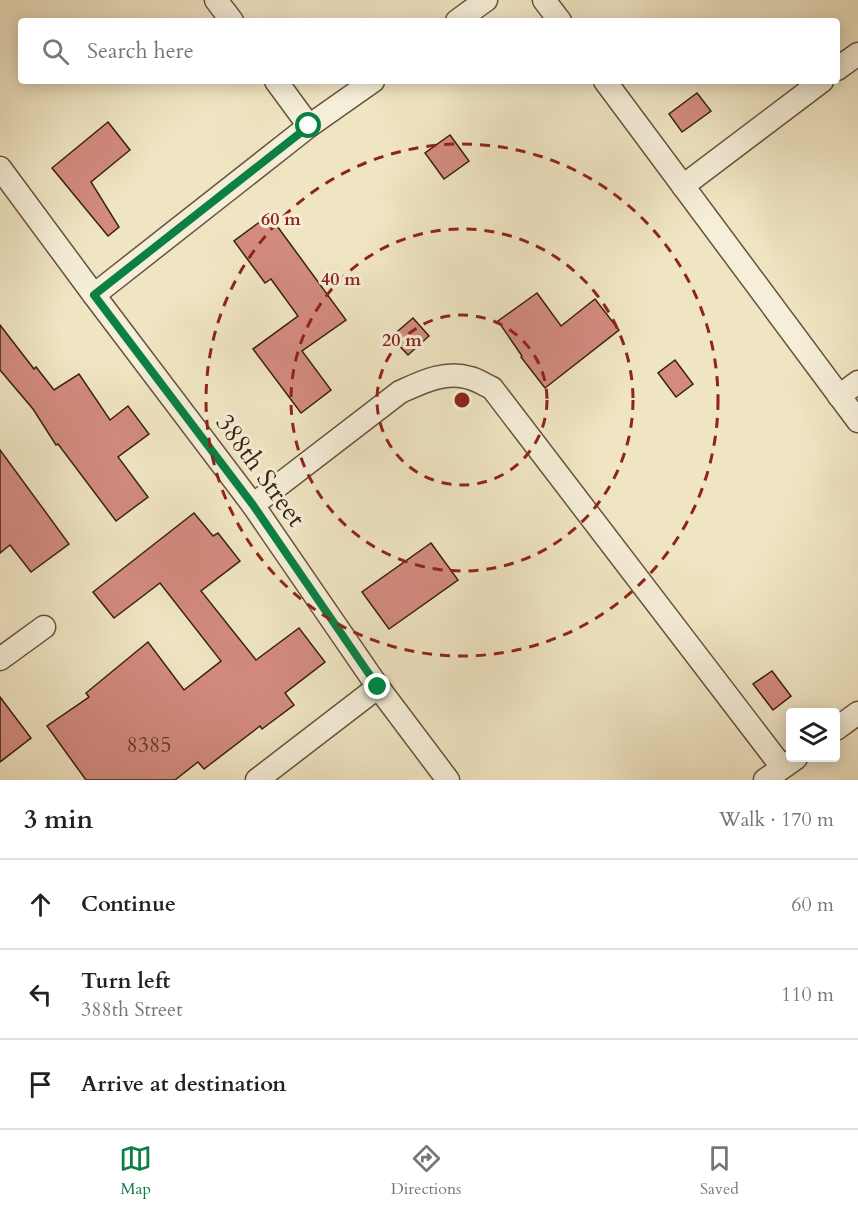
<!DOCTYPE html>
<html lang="en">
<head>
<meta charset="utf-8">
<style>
  :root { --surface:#fff; --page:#f2f2f2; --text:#222; --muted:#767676; --line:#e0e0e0; --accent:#0b8043 }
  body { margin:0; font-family:Cardo,serif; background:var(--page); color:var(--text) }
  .controls { position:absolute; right:18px; bottom:18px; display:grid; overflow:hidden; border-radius:6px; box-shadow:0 3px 15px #0003 }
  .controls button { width:54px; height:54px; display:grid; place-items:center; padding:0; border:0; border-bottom:2px solid var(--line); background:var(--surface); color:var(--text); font:30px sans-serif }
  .stop { position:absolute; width:18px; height:18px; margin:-14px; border:4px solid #0b8043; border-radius:50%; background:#fff }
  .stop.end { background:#0b8043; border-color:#fff; box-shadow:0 2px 6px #0008 }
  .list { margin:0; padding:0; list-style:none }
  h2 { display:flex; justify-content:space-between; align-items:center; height:78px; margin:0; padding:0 24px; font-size:26px }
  h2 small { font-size:20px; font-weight:400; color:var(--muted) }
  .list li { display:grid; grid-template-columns:39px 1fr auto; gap:18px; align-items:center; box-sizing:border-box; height:90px; padding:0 24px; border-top:2px solid var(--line) }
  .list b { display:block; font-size:22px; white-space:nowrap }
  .list p { margin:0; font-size:20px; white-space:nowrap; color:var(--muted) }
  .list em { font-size:20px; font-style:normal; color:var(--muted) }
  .icon { flex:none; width:33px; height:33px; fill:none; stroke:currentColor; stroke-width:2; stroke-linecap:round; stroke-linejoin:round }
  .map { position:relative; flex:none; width:858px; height:780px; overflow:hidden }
  .search { position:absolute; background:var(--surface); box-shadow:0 3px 15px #0003; left:18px; right:18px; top:18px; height:66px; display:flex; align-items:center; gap:15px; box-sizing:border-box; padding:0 21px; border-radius:6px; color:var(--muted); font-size:22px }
  .sheet { height:348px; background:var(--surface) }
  nav { display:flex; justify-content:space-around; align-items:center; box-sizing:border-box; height:84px; border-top:2px solid var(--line); background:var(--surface); font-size:16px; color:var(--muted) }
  nav a { display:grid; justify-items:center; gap:3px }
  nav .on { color:var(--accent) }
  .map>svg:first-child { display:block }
</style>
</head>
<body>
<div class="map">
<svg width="858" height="780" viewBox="0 0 858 780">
  <rect width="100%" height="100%" fill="#f0e5c3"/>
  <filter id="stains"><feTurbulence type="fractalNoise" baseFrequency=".00333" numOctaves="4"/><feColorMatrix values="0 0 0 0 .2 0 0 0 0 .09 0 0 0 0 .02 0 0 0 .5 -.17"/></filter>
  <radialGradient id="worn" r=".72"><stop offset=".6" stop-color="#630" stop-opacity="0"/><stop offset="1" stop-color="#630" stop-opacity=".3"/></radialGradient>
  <!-- building -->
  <g fill="#d38b7f" stroke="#39210e" stroke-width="1.5">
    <polygon points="697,93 711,111 682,132 669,114"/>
    <polygon points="108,122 130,150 91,182 119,227 108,236 52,168"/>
    <polygon points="450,135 469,161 444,179 425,153"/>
    <polygon points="269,215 346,320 302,351 331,390 301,413 253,349 298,316 271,279 265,283 234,241"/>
    <polygon points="537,293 561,326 595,299 619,330 545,388 521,357 522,356 498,321"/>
    <polygon points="413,318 429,336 408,355 391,337"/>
    <polygon points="0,325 34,369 36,367 54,390 79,374 110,420 128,406 149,434 118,457 148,497 116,521 58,444 56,445 33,409 0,370"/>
    <polygon points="675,360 693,384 676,397 658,373"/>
    <polygon points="0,450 69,544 31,572 10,545 0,553"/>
    <polygon points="194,513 213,536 218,533 240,561 201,591 256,660 299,628 325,662 285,693 294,705 262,729 260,726 204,769 198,762 175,780 86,780 47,726 89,697 86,693 148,642 184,690 221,661 160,583 114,618 93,592"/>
    <polygon points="431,543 458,580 389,629 362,592"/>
    <polygon points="772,671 791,696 773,710 753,684"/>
    <polygon points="0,697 31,738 0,762"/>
  </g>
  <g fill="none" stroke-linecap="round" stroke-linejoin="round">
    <defs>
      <g id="street">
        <polyline points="216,0 232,21"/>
        <polyline points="544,0 560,21"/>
        <polyline points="457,21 486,0"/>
        <polyline points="837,69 858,54"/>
        <polyline points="276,81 309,126"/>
        <polyline points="605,81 858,421"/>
        <polyline points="0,168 94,295 253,505 378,687 448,780"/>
        <polyline points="683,186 822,81"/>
        <polyline points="94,295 309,126 373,81"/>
        <polyline points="839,396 858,382"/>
        <path d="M253 505 400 392C422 382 446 370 470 378 478 380 485 385 492 388L782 767"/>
        <polyline points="0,659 44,627"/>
        <polyline points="836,729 858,713"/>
        <polyline points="257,780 378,687"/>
        <polyline points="765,780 796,758"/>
      </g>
    </defs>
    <!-- street casing -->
    <use href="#street" stroke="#67523b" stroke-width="25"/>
    <!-- street -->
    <use href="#street" stroke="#f5eed8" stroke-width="22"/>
  </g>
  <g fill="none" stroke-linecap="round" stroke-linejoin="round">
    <!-- route -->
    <polyline stroke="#0b8043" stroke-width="8" points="309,126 94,295 253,505 378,687"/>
  </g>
  <!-- distance rings -->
  <g fill="none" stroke="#8f2418" stroke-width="3" stroke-dasharray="10 8">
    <circle cx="462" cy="400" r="85"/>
    <circle cx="462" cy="400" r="171"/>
    <circle cx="462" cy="400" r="256"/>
  </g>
  <g text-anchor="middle" stroke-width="6" stroke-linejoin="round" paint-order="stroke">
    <!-- number labels -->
    <g font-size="22" fill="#603c2a">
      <text x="149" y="752">8385</text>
    </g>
    <!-- street labels -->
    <g font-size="26" fill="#39210e" stroke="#f5eed8">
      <text transform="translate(261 470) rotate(54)" y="9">388th Street</text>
    </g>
  </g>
  <circle cx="462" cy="400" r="9" fill="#8f2418" stroke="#f5eed8" stroke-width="3"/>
  <g font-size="18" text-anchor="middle" font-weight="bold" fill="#8f2418" stroke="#f5eed8" stroke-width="6" stroke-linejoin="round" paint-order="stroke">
    <text x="281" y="225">60 m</text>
    <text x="341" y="285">40 m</text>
    <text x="402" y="346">20 m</text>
  </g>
  <rect width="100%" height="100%" filter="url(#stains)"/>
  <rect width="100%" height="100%" fill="url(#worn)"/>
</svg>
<div class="controls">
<button><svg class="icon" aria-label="layers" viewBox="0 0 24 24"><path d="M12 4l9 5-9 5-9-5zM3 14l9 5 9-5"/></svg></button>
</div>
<div class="stop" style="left:309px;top:126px"></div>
<div class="stop end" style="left:378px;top:687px"></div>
<div class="search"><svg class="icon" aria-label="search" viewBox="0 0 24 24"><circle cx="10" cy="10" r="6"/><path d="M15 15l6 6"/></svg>Search here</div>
</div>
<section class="sheet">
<h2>3 min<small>Walk · 170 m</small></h2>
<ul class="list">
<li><svg class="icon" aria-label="ahead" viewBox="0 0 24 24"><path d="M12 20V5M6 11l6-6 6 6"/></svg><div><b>Continue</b></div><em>60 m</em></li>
<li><svg class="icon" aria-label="left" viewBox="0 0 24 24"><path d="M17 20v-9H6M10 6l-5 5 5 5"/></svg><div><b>Turn left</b><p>388th Street</p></div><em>110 m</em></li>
<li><svg class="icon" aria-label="arrive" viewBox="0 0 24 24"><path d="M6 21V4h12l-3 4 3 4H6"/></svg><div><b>Arrive at destination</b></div></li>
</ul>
</section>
<nav>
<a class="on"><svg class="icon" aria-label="map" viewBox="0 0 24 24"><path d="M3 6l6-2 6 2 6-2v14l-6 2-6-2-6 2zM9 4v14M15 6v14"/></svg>Map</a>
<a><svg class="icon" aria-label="directions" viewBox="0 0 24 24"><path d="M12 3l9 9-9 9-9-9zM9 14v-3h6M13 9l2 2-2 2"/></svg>Directions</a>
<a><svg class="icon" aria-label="saved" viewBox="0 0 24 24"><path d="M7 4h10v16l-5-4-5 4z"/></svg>Saved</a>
</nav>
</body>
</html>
